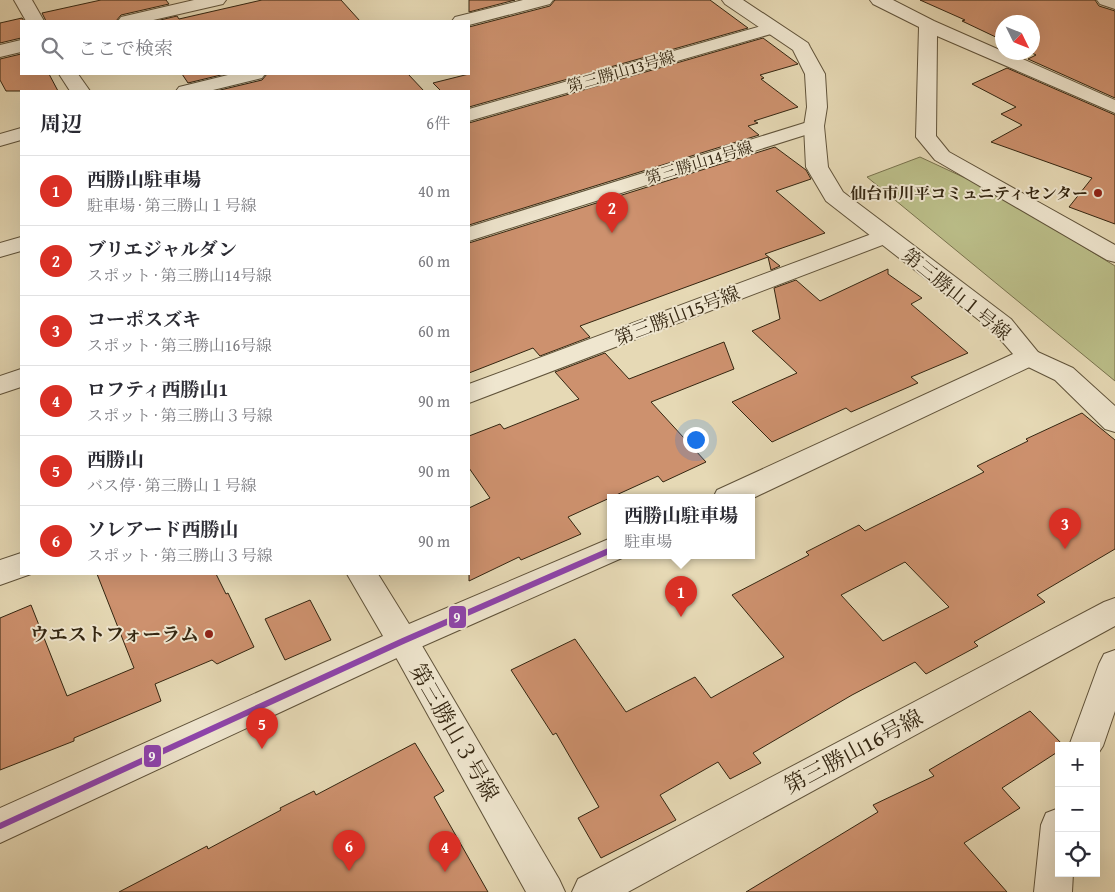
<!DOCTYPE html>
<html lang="ja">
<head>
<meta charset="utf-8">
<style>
  :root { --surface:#fff; --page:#f7f7f7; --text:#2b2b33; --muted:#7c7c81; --line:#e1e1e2; --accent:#d93025 }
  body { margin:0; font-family:"Gentium Book Plus","Noto Serif JP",serif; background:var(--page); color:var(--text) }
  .controls { position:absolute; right:15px; bottom:15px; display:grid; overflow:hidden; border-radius:0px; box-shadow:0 5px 20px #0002 }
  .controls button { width:45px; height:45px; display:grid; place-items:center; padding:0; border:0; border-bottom:1px solid var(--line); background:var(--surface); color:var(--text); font:25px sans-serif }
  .compass { position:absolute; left:995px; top:15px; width:45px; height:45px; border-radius:50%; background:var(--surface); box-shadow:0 5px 20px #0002; rotate:133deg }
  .you { position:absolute; left:695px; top:439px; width:18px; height:18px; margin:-12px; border:4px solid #fff; border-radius:50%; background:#1a73e8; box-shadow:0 0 0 8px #1a73e833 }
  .badge { display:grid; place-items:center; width:32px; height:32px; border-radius:50%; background:var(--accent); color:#fff; font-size:16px; font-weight:700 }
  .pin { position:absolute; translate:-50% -41px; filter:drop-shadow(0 1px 2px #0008) }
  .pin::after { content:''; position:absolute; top:26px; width:18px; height:15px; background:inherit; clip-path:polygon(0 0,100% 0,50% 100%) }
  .popup { position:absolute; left:607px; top:494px; width:148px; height:65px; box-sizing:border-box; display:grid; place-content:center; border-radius:0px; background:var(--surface); filter:drop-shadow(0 1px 4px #0005); font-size:16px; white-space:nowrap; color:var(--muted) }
  .popup b { font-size:19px; color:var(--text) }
  .popup::after { content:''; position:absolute; left:50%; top:100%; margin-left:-10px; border:10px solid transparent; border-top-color:var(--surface) }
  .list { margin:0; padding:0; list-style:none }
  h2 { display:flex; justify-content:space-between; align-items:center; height:65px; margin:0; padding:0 20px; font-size:21px }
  h2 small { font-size:16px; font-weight:400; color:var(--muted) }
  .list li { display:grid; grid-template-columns:32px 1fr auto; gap:15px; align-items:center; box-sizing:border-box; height:70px; padding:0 20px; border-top:1px solid var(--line) }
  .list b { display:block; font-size:19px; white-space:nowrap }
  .list p { margin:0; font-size:16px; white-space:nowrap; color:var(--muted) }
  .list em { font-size:16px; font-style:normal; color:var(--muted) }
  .icon { flex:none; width:28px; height:28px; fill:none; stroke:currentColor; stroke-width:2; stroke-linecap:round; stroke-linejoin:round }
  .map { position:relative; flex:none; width:1115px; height:892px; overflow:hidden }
  .search { position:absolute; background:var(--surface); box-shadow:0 5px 20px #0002; left:20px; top:20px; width:450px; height:55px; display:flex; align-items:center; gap:12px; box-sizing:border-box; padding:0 18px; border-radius:0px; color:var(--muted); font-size:19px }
  .panel { position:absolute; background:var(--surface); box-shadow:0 5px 20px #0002; left:20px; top:90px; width:450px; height:485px; border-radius:0px }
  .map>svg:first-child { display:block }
</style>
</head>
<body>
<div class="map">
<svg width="1115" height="892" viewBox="0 0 1115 892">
  <rect width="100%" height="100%" fill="#e6d9b5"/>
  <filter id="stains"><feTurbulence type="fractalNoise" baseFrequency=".004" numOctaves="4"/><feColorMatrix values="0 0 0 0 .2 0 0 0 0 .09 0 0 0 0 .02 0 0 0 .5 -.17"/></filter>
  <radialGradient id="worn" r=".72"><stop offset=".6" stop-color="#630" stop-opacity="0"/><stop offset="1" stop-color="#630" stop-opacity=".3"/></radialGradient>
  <!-- green -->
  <polygon fill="#bbbe89" stroke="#78724d" points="920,157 991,190 1115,266 1115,381 867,177"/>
  <!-- building -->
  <g fill="#cd916e" stroke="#342611" fill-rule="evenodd">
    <polygon points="101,0 166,0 169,4 121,15 116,21 46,21 42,13"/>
    <polygon points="262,0 341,0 360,21 156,21 177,16 179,19"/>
    <polygon points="469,0 515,0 469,12"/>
    <polygon points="555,0 710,0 748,28 469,107 469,91 441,91 433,83 469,74 469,27 550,6"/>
    <polygon points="920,0 1095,0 1099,6 1115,11 1115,98 1028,59 1036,55 1030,52 1032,52 1032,22 1002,22 1002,40 962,21 965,20"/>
    <polygon points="22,18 24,21 21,21 21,38 0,43 0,23"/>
    <polygon points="763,38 798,64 760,75 764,78 761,79 798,107 754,121 758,123 748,126 759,135 469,225 469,123"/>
    <polygon points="21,54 21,74 49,74 58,91 6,91 0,80 0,59"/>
    <polygon points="1007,68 1115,115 1115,224 1069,207 1092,178 991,142 1022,125 1001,114 1016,107 972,84"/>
    <polygon points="182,74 225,74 188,83"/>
    <polygon points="267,74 408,74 424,91 216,91 262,80"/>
    <polygon points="775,147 806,170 811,179 776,191 825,233 765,254 780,266 771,270 768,257 580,326 590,337 540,356 533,348 469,373 469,243"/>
    <polygon points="888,269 888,274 922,298 911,304 968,353 911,377 918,383 851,412 846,408 772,442 732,402 797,373 752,331 780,319 774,288 796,280 820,301"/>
    <polygon points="724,342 734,369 651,402 706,462 663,482 658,476 568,517 581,534 521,560 519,557 469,581 469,508 490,498 469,468 469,436 500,424 504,429 579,399 555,372 605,353 629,379"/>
    <path d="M1082 413 1115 440V549L1037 595 1045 602 974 642 978 646 926 674 915 662 852 695 753 753 761 763 730 779 718 762 660 795 676 820 601 858 578 818 599 807 556 733 553 735 511 670 575 639 626 712 695 677 711 698 784 657 732 595 809 555 806 552 859 525 865 531 984 472 977 466 1028 441 1026 439ZM905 562 949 607 883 641 841 595Z"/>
    <polygon points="97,574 216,574 226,594 228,593 254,647 217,664 212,660 155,684 161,701 74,738 74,741 0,770 0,618 31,605 67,696 134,668"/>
    <polygon points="310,600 331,640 285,660 265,619"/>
    <polygon points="1030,711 1064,746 1059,746 1059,751 1002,788 1020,808 964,843 1007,892 746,892 878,812 873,805 934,776 929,770"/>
    <polygon points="415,743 444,791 434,797 488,892 119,892 207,846 208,849 281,810 280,808 314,791 316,795"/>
  </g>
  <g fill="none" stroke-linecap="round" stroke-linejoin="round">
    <defs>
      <g id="minor">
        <polygon points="194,0 226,0 223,4 149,21 118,21 121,17"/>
        <polygon points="523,0 553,0 550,4 469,25 469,21 452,21 455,17"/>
        <polygon points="870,0 893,0 934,21 1002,51 1002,52 1007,52 1115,100 1115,113 937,36 936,136 949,152 1115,245 1115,262 1107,260 935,160 916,137 919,27 873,4"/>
        <polygon points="1097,0 1115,0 1115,9 1100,4"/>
        <polygon points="772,23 778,24 781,28 778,32 469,121 469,109"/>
        <polygon points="21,40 21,52 0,57 0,45"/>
        <polygon points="232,74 265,74 262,78 209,91 176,91 179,87"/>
        <polygon points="814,120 821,122 824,126 821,130 469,241 469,227"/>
        <polygon points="21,128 21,140 0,146 0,134"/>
        <polygon points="885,229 893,231 896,236 893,241 469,403 469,384"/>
        <polygon points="21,237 21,251 0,257 0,243"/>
        <polygon points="1029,348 1073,368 1115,406 1115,432 1105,429 1055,380 1020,363 1016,357 1020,351"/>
        <polygon points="21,369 21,387 0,394 0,376"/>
        <polygon points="21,553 21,574 31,574 0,585 0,560"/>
        <polygon points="1115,598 1115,626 628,892 572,892 578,879 1104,602"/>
        <polygon points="403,628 414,632 559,879 565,892 526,892 387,641 392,632"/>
        <polygon points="1115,650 1115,711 1103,746 1096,757 1096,746 1069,746 1099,664 1104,654"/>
        <polygon points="1059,808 1059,873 1073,873 1072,892 1034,892 1041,825 1046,813"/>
      </g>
      <g id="tertiary">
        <polygon points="14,0 32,0 44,21 26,21"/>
        <polygon points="722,0 743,0 808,43 810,47 825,74 827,107 824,126 828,167 843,192 1011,319 1042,357 1038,363 751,499 713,498 717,490 1013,354 993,331 826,201 806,167 804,126 807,107 805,74 793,50 725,4"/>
        <polygon points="59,74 78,74 90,91 70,91"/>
        <polygon points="611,538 611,556 623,556 622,558 414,650 0,843 0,808 383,636 347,574 378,574 409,624"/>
      </g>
    </defs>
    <!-- minor casing -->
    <use href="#minor" stroke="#60533a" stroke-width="2"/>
    <!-- tertiary casing -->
    <use href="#tertiary" stroke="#60533a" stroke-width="2"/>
    <!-- minor -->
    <use href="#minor" fill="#efe6cf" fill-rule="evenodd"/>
    <!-- tertiary -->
    <use href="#tertiary" fill="#efe6cf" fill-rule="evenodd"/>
    <defs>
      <polyline id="bus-1" points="0,826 403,641 611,550"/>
    </defs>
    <!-- bus-1 casing -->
    <use href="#bus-1" stroke="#efe6cf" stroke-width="10"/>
    <!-- bus-1 -->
    <use href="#bus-1" stroke="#8e44ad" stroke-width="6"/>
  </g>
  <!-- markers -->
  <g fill="#8f2418" stroke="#efe6cf" stroke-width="2">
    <circle cx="1098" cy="193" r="5"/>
    <circle cx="209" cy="634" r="5"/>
  </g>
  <g text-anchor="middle" stroke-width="4" stroke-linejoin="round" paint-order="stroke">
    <!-- far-street labels -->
    <g font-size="16" fill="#342611" stroke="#efe6cf">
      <text transform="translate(621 71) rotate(-16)" y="6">第三勝山13号線</text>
      <text transform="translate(699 162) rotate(-17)" y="6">第三勝山14号線</text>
    </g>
    <!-- far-poi labels -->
    <g font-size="16" font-weight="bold" fill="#342611" stroke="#efe6cf" text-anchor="end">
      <text x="1088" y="199">仙台市川平コミュニティセンター</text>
    </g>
    <!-- street labels -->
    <g font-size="19" fill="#342611" stroke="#efe6cf">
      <text transform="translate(957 294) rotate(39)" y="7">第三勝山１号線</text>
      <text transform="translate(677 315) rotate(-21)" y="7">第三勝山15号線</text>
    </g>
    <!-- poi labels -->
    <g font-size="19" font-weight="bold" fill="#342611" stroke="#efe6cf" text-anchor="end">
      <text x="199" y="641">ウエストフォーラム</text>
    </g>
    <!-- near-street labels -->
    <g font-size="22" fill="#342611" stroke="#efe6cf">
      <text transform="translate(455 732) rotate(60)" y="8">第三勝山３号線</text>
      <text transform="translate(853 751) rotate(-28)" y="8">第三勝山16号線</text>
    </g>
  </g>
  <g stroke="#efe6cf" stroke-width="2">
    <rect x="448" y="605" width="19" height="24" rx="5" fill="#8e44ad"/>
    <rect x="143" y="744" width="19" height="24" rx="5" fill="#8e44ad"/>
  </g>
  <g font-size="14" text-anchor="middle" font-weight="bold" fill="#fff">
    <text x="457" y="622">9</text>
    <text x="152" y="761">9</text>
  </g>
  <rect width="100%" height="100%" filter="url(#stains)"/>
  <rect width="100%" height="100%" fill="url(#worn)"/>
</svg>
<div class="controls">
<button>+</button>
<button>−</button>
<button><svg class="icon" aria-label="locate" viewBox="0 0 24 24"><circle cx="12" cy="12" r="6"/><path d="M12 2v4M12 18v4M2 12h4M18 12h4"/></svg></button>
</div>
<svg class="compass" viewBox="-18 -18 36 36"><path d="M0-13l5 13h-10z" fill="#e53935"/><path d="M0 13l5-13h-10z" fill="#7c7c81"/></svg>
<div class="you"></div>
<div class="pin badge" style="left:681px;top:617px">1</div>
<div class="popup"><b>西勝山駐車場</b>駐車場</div>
<div class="pin badge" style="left:612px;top:233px">2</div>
<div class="pin badge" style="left:1065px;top:549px">3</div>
<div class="pin badge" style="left:445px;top:872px">4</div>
<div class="pin badge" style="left:262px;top:749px">5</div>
<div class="pin badge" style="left:349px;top:871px">6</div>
<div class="search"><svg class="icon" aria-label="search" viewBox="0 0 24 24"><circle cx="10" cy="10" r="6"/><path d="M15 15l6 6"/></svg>ここで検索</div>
<section class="panel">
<h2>周辺<small>6件</small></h2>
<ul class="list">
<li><span class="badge">1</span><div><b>西勝山駐車場</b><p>駐車場 · 第三勝山１号線</p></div><em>40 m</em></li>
<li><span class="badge">2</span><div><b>ブリエジャルダン</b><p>スポット · 第三勝山14号線</p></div><em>60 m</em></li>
<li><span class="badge">3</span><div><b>コーポスズキ</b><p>スポット · 第三勝山16号線</p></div><em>60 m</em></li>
<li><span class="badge">4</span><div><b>ロフティ西勝山1</b><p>スポット · 第三勝山３号線</p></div><em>90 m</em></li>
<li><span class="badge">5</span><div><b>西勝山</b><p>バス停 · 第三勝山１号線</p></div><em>90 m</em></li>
<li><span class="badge">6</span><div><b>ソレアード西勝山</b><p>スポット · 第三勝山３号線</p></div><em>90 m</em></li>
</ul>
</section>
</div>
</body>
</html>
